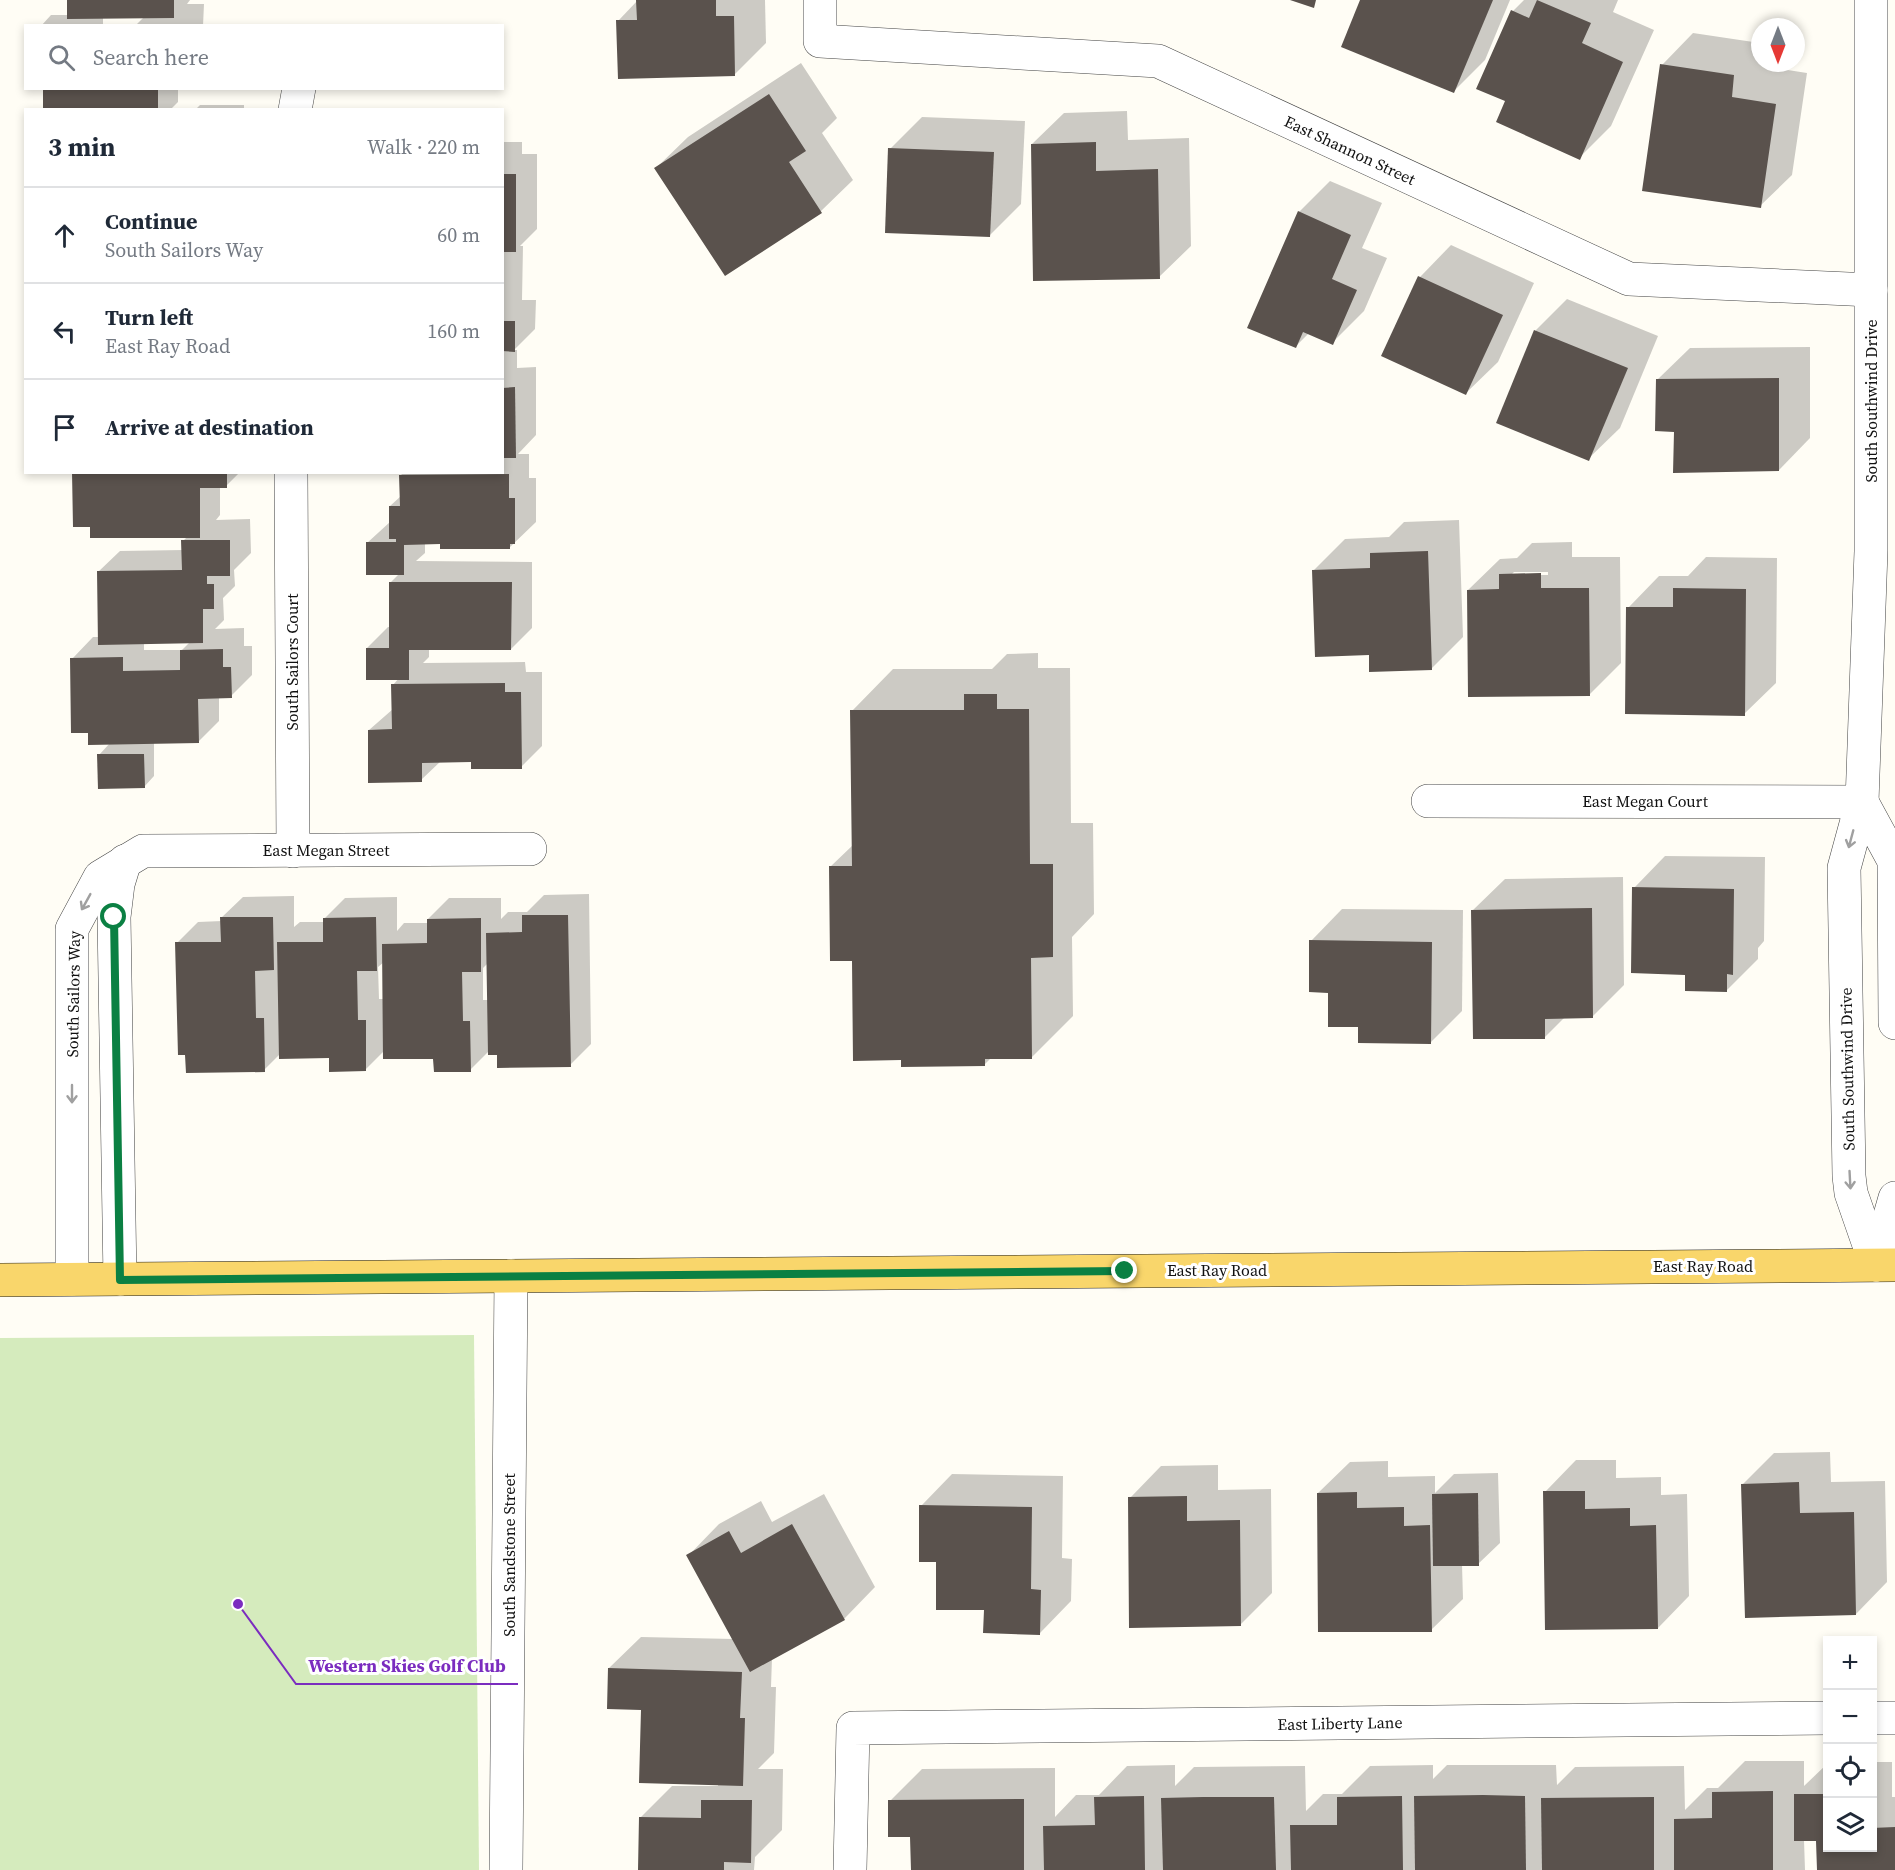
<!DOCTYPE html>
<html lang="en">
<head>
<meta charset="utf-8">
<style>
  :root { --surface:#fff; --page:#f2f2f3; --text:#1f2937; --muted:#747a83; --line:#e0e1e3 }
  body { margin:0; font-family:"Source Serif 4",serif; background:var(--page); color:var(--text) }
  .controls { position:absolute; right:18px; bottom:18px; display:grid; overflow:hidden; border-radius:0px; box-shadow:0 3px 9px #0003 }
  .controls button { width:54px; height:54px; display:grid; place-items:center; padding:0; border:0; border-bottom:2px solid var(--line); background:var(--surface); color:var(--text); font:30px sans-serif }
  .compass { position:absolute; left:1751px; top:18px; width:54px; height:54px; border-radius:50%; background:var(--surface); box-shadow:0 3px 9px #0003; rotate:180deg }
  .stop { position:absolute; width:18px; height:18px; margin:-14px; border:4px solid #0b8043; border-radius:50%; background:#fff }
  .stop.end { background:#0b8043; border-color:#fff; box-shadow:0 2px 6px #0008 }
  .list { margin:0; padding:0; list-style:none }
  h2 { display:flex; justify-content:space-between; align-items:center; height:78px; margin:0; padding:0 24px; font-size:26px }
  h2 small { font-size:20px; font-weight:400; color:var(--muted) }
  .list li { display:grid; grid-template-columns:39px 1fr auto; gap:18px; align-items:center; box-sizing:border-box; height:96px; padding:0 24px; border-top:2px solid var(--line) }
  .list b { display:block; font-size:22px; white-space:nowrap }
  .list p { margin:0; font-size:20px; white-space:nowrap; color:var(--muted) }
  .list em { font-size:20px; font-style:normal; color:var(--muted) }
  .icon { flex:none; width:33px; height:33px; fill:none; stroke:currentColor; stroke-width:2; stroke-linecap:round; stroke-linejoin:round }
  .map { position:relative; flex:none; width:1895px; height:1870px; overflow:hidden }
  .search { position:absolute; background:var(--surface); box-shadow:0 3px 9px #0003; left:24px; top:24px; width:480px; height:66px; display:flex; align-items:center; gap:15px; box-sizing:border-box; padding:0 21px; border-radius:0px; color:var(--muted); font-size:22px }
  .panel { position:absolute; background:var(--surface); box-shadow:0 3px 9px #0003; left:24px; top:108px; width:480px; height:366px; border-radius:0px }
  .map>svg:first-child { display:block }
</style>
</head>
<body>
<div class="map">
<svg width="1895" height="1870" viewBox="0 0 1895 1870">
  <rect width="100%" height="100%" fill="#fffdf5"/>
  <!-- green -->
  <polygon fill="#d5ebbd" points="474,1335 479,1870 0,1870 0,1338"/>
  <!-- shadow -->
  <g fill="#0003" fill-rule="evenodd">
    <path d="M69 0H190L187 4H204L203 26H41L51 15H69ZM103 17H144L136 25 103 24Z"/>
    <polygon points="765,0 766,43 734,75 618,21 638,0"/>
    <polygon points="1362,0 1510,0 1485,60 1454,91"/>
    <polygon points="1524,0 1618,0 1613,12 1654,30 1611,126 1579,158 1507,100 1513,11"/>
    <polygon points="1693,33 1760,43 1760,63 1763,63 1762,66 1807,73 1792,175 1760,206 1662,65"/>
    <polygon points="801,63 837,118 822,133 853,180 821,211 725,274 656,168 688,137"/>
    <polygon points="44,88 178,88 178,102 170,110 44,110"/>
    <polygon points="200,105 244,105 244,110 195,110"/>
    <polygon points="1127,111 1128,140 1189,138 1191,246 1159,277 1032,144 1064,113"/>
    <polygon points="922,117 1025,121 1021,204 990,235 890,149"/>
    <polygon points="502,142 522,142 522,154 537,154 537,229 520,246 523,246 522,300 536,300 535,329 514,350 517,350 517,368 536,367 536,435 518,454 529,454 529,478 536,478 536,522 509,548 425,543 425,553 416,561 532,562 532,628 511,649 429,648 429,657 423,663 525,662 526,672 542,672 542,746 521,767 473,760 441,761 421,780 369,730 393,709 393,685 399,678 367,648 388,627 391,627 391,582 399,574 367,543 390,522 390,506 401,496 401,475 404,472 502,472"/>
    <polygon points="1330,181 1382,203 1362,248 1387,258 1364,311 1332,343 1309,333 1296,346 1299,212"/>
    <polygon points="1451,245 1534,283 1498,362 1466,393 1420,277"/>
    <polygon points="1567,299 1658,336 1620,428 1588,459 1498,422 1536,330"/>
    <polygon points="1810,347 1810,438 1779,470 1676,431 1658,379 1690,348"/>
    <path d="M74 472H240L226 486H220V515L216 520 250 519 251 553 234 570 235 586 223 598 224 620 215 629 244 628V646H252V675L231 696 219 697V721L198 742 154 743V776L144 787 99 755 110 743 90 731 72 659 93 637H99L98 572 120 551 183 550V541L188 536 91 526ZM144 642H190L182 650H144Z"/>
    <polygon points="1459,520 1463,637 1431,669 1370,654 1314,570 1345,539 1389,537 1404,522"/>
    <path d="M1572 542V557H1620L1621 663 1589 695 1468 590 1500 559 1517 558 1532 543ZM1514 572H1548V575H1511Z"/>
    <polygon points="1706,557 1777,558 1776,683 1744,714 1628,608 1659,576 1688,576"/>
    <polygon points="1038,653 1038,668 1070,668 1071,823 1093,823 1094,914 1072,937 1073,1016 1031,1058 991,1058 984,1065 902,1058 854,959 830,867 853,845 852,711 893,669 992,669 1007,654"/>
    <polygon points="1665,856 1765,857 1764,941 1758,948 1758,959 1727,990 1687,973 1634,888"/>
    <polygon points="1623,877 1624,985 1593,1016 1565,1017 1545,1037 1473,910 1505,879"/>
    <path d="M589 894 591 1044 570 1065 489 1051 470 1070 435 1057 385 1050 366 1069 331 1056 280 1054 264 1070 177 943 198 922 222 921 221 918 243 897 294 896V927L300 922H324V919L345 898 397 897V931L404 923H428V919L449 898H501V919L508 912H527L544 895ZM384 962V999H379L378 967ZM488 963 489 1000H483V968Z"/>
    <polygon points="1342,909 1463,910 1462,1011 1430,1043 1360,1025 1330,992 1311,941"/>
    <polygon points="1830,1452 1831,1482 1885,1481 1887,1582 1856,1614 1743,1484 1774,1453"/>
    <polygon points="1576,1460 1616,1460 1616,1478 1661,1477 1661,1495 1687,1494 1689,1596 1658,1628 1545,1492"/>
    <polygon points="1388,1461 1388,1477 1435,1476 1435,1493 1454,1474 1498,1473 1500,1543 1478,1564 1462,1564 1463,1599 1431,1630 1318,1493 1350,1462"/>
    <polygon points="1218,1465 1218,1490 1271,1489 1272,1593 1240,1625 1130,1498 1161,1466"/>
    <polygon points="952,1474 1063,1476 1062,1558 1072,1559 1071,1601 1040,1633 938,1560 921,1506"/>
    <polygon points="824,1494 875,1587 844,1619 772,1658 771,1687 776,1687 774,1753 758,1769 783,1769 782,1830 755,1857 754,1870 639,1870 640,1818 672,1786 718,1786 718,1784 643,1709 609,1668 641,1637 734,1639 688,1556 719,1524 761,1501 772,1522"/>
    <polygon points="1745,1761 1804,1761 1804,1786 1828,1763 1828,1848 1872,1848 1872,1762 1892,1762 1892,1797 1895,1797 1895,1870 1818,1870 1818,1840 1804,1840 1805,1870 912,1870 912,1835 890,1801 922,1769 1055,1768 1055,1817 1076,1795 1099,1795 1127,1766 1175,1765 1175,1786 1194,1767 1305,1766 1306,1811 1323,1794 1342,1794 1370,1766 1433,1765 1433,1779 1447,1765 1556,1765 1557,1785 1575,1767 1684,1766 1685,1810 1707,1788 1718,1788"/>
  </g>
  <!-- building -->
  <g fill="#5a524d">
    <polygon points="67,0 174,0 174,18 67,19"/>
    <polygon points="636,0 716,0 716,16 734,16 735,76 618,79 616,20 637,20"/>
    <polygon points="1290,0 1316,0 1314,8"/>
    <polygon points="1360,0 1493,0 1454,93 1341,47"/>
    <polygon points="1537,0 1591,23 1582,43 1623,62 1580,160 1496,122 1505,101 1476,89 1511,10 1529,18"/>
    <polygon points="1660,64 1734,75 1732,97 1776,104 1761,208 1642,191"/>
    <rect x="43" y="88" width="115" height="22"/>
    <polygon points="769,94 806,151 789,162 822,213 725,276 654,168"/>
    <polygon points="1096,142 1096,171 1158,169 1160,279 1033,281 1031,144"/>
    <polygon points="888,148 994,152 990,237 885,233"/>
    <rect x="502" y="174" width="14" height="78"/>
    <polygon points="1298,211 1351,235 1332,279 1357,290 1333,345 1303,332 1296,348 1247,328"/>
    <polygon points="1418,276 1503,315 1466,395 1381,356"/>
    <polygon points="502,321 515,321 515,352 502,351"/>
    <polygon points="1534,330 1628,368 1589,461 1496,423"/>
    <polygon points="1779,378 1779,471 1673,473 1674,432 1655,431 1656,379"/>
    <polygon points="515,387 516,458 502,458 502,388"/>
    <polygon points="72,472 227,472 227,488 200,488 200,538 90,538 90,527 73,527"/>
    <polygon points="509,474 509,498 515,498 515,544 510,544 510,549 440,549 440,544 404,545 404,575 366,575 366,542 396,542 396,539 389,539 389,506 400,506 399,475"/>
    <polygon points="181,540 230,540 230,576 207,576 207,584 214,584 214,609 203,609 203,643 98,645 97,571 182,570"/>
    <polygon points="1428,551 1432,670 1369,672 1369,655 1315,657 1312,570 1370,568 1370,553"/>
    <polygon points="1541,573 1541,588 1589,588 1590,696 1468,697 1467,590 1499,589 1499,574"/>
    <polygon points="389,582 512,582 511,650 409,650 409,680 366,680 366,648 389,648"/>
    <polygon points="1673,588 1746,589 1745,716 1625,714 1626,607 1673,607"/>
    <polygon points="223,649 223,667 231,667 232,698 198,699 199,743 88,745 88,733 71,733 70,658 123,657 123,671 180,670 180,650"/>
    <polygon points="505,683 505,692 521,692 522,769 471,769 471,762 422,763 422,782 368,783 368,730 392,729 391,684"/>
    <polygon points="964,694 997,694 997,709 1029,709 1030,864 1053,864 1053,957 1031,958 1032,1059 985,1059 985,1066 901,1067 901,1060 853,1061 852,961 830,961 829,866 852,866 850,710 964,710"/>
    <polygon points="97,754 144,754 145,788 98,789"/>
    <polygon points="1632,887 1734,889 1733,975 1727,974 1727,992 1685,991 1685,975 1631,973"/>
    <polygon points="1592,908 1593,1018 1545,1019 1545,1039 1473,1039 1471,910"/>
    <polygon points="522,915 568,915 571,1067 497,1068 497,1055 488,1055 486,933 522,932"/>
    <polygon points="220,917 273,917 274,970 255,971 256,1018 264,1018 265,1072 186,1073 185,1055 178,1055 175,942 221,942"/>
    <polygon points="376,917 377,971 357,971 358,1020 366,1020 366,1071 329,1072 329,1058 279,1059 277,942 323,942 323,918"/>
    <polygon points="481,918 481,972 462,972 463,1021 470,1021 471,1072 434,1072 433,1059 383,1059 382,944 427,943 427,919"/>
    <polygon points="1309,940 1432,942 1431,1044 1358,1043 1358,1027 1328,1027 1328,993 1309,992"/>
    <polygon points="1799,1482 1800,1513 1854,1512 1856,1615 1745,1618 1741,1484"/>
    <polygon points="1543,1491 1585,1491 1585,1509 1630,1508 1630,1526 1656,1525 1658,1629 1545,1630"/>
    <polygon points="1357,1492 1357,1508 1404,1507 1404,1526 1430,1525 1432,1632 1318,1632 1317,1493"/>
    <polygon points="1478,1493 1479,1566 1433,1566 1432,1494"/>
    <polygon points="1187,1496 1187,1521 1240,1520 1241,1626 1129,1628 1128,1497"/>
    <polygon points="919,1505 1032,1507 1031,1589 1041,1590 1040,1635 983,1633 984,1610 936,1610 936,1562 919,1562"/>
    <polygon points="792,1524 845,1620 750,1672 686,1555 729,1531 741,1553"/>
    <polygon points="608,1668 742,1672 740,1718 745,1718 743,1786 639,1783 641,1710 607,1709"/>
    <polygon points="1773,1791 1773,1870 1674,1870 1674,1819 1712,1818 1712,1792"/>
    <polygon points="1794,1794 1828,1794 1828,1848 1872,1848 1872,1828 1895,1827 1895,1870 1817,1870 1816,1841 1794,1841"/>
    <polygon points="1483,1795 1525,1796 1526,1870 1415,1870 1414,1796"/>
    <polygon points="1144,1796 1145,1870 1044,1870 1043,1826 1095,1825 1094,1797"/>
    <polygon points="1402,1796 1403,1870 1291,1870 1290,1825 1337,1825 1337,1797"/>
    <polygon points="1203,1797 1274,1797 1276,1870 1163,1870 1161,1798"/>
    <polygon points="1654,1797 1654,1870 1542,1870 1541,1798"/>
    <polygon points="1024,1799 1024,1870 911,1870 910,1837 888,1837 888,1800"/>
    <polygon points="701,1800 752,1800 751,1863 724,1862 724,1870 638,1870 639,1817 701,1818"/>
  </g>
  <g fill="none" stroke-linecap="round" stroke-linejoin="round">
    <defs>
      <g id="minor">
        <polyline points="820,0 820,41 1158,61 1629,279 1871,290"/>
        <polyline points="295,110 299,88"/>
        <polyline points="291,472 293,851"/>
        <polyline points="1428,801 1862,802 1871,551 1871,0"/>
        <polyline points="1876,1265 1851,1193 1849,1176 1844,868 1862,802 1894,861 1895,1023"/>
        <polyline points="1876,1265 1895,1198"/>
        <polyline points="72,1279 72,929 100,877 143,851 530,849"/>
        <polyline points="120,1279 114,917 118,884 125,861"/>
        <polyline points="1872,1718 1895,1718"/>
        <polyline points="506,1870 511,1276"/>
        <polyline points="850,1870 853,1728 1828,1718"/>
      </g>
      <polyline id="primary" points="0,1280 1895,1265"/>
    </defs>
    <!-- minor casing -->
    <use href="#minor" stroke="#444" stroke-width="34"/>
    <!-- primary casing -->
    <use href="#primary" stroke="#222" stroke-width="34"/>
    <!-- minor -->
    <use href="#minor" stroke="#fff" stroke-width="33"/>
    <!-- primary -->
    <use href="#primary" stroke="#f9d66b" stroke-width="33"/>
  </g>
  <!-- one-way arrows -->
  <defs><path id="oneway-shaft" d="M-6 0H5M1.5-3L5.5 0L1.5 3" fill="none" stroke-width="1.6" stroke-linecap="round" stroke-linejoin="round" transform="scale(1.5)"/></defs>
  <g stroke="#a0a0a0">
    <use href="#oneway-shaft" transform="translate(1851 839) rotate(105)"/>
    <use href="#oneway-shaft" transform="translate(86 902) rotate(119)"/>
    <use href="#oneway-shaft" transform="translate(72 1094) rotate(90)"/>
    <use href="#oneway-shaft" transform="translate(1850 1180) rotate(87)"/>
  </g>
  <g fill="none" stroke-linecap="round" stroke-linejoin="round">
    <!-- route -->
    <polyline stroke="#0b8043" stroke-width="8" points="114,917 120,1280 1125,1271"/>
  </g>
  <g text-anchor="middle" stroke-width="6" stroke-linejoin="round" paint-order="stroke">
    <!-- street labels -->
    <g font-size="16" fill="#111" stroke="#fff">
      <text transform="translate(1350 150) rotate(25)" y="6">East Shannon Street</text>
      <text transform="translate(1871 401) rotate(-90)" y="6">South Southwind Drive</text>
      <text transform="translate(292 662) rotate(-90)" y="6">South Sailors Court</text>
      <text x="1645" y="807">East Megan Court</text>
      <text x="326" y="856">East Megan Street</text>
      <text transform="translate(73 994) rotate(-89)" y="6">South Sailors Way</text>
      <text transform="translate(1847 1069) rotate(-91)" y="6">South Southwind Drive</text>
      <text x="1703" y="1272">East Ray Road</text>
      <text x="1217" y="1276">East Ray Road</text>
      <text transform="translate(509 1555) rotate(-90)" y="6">South Sandstone Street</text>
      <text transform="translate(1340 1723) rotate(-1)" y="6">East Liberty Lane</text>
    </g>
  </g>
  <!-- callouts -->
  <path fill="none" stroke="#7b2cbf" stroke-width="2" d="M238 1604L296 1684H518"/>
  <circle fill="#7b2cbf" stroke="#fff" stroke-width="2" cx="238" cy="1604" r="6"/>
  <g font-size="18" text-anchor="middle" font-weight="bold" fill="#7b2cbf" stroke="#fff" stroke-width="6" stroke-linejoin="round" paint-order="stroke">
    <text x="407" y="1672">Western Skies Golf Club</text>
  </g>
</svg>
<div class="controls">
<button>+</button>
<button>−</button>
<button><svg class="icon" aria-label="locate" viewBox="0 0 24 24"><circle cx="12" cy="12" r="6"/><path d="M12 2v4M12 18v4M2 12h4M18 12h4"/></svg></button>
<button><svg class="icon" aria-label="layers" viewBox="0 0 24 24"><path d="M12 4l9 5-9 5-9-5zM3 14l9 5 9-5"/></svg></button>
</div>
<svg class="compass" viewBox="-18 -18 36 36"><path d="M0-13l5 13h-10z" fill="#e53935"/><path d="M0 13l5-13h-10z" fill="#747a83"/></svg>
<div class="stop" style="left:114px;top:917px"></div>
<div class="stop end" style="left:1125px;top:1271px"></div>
<div class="search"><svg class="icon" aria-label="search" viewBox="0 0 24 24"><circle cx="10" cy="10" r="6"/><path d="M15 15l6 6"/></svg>Search here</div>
<section class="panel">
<h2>3 min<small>Walk · 220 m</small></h2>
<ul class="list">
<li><svg class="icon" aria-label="ahead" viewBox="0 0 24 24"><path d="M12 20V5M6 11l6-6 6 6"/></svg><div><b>Continue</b><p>South Sailors Way</p></div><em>60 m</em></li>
<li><svg class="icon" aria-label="left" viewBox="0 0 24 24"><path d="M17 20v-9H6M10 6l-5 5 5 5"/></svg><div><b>Turn left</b><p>East Ray Road</p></div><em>160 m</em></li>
<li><svg class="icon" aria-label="arrive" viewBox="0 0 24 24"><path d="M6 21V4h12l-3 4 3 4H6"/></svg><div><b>Arrive at destination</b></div></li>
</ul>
</section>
</div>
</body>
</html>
